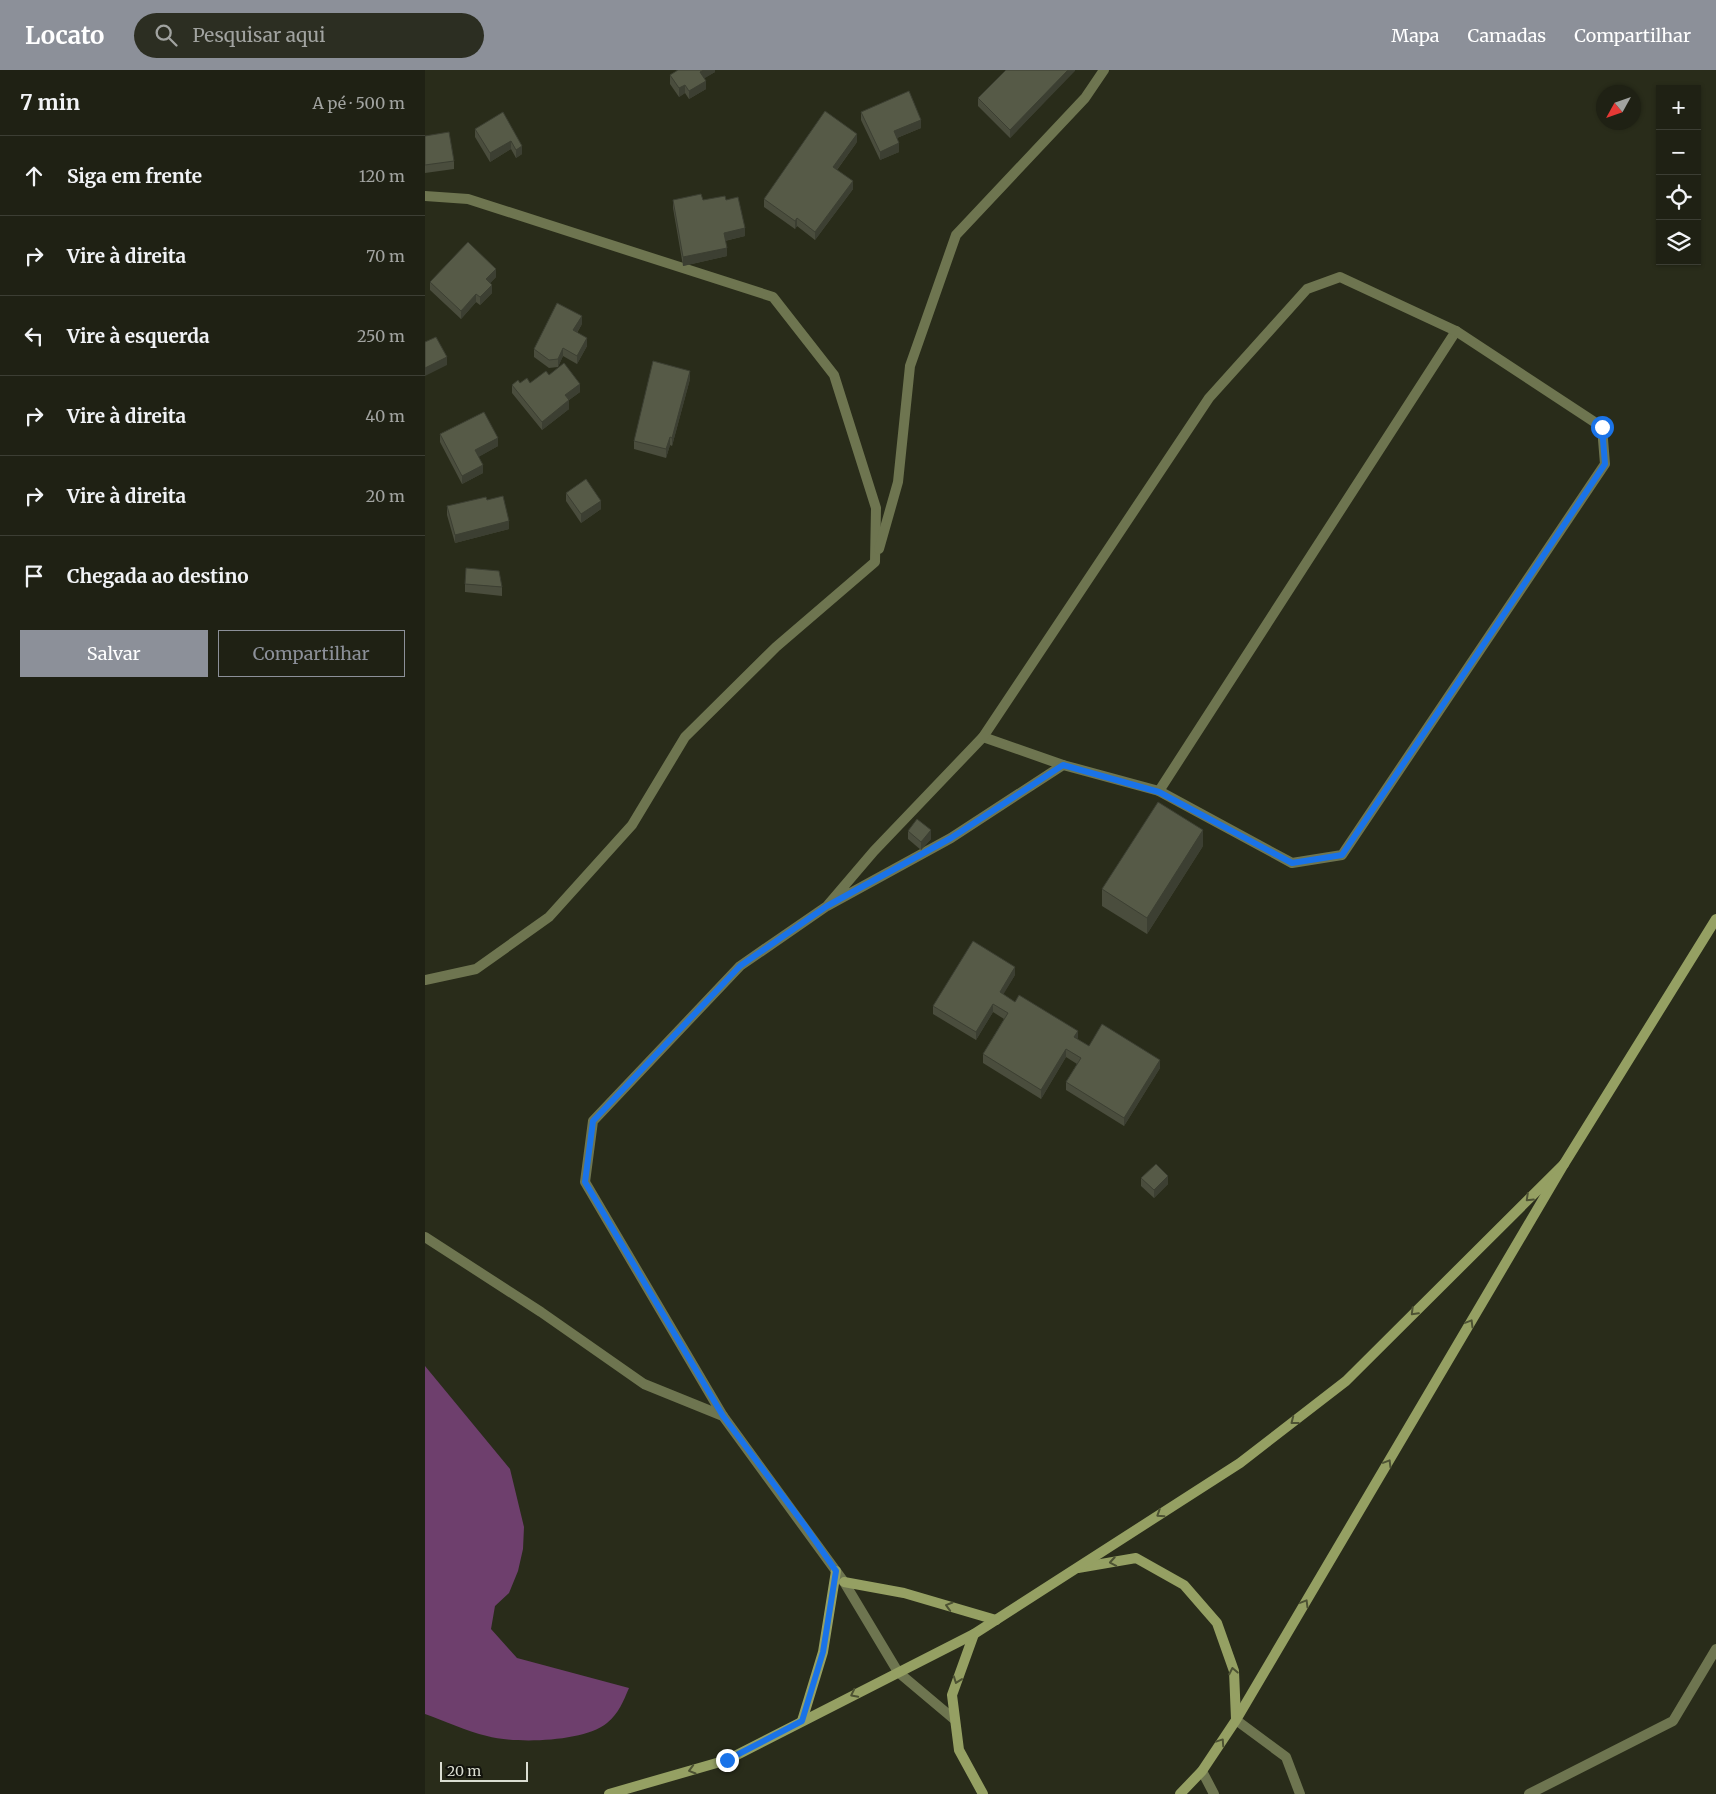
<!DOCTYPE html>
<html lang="pt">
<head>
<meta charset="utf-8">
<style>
  :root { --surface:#1f2114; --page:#2c2e22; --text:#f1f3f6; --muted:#a1a3a0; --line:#3c3e34; --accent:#8c9099 }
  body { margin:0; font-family:Merriweather,serif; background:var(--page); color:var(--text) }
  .controls { position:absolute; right:15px; top:15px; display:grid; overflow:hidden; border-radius:0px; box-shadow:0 1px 4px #0004 }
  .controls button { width:45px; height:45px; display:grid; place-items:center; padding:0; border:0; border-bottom:1px solid var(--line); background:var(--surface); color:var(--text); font:25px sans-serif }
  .compass { position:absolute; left:1171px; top:15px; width:45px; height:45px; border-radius:50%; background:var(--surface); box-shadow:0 1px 4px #0004; rotate:230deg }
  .scale { position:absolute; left:15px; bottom:12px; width:88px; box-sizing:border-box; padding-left:5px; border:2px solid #dbded2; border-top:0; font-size:14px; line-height:18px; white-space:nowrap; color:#dbded2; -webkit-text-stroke:4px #12130c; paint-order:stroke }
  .stop { position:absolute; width:15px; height:15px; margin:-11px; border:4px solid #1a73e8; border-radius:50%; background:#fff }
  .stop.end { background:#1a73e8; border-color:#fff; box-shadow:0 1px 5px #0008 }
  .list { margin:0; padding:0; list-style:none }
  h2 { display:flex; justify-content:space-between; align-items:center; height:65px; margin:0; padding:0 20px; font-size:21px }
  h2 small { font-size:16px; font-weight:400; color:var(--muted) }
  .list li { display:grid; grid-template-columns:32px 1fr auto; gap:15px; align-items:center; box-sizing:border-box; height:80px; padding:0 20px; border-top:1px solid var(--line) }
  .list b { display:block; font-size:19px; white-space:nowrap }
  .list em { font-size:16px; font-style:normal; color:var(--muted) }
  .actions { display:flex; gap:10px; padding:15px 20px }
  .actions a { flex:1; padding:11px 0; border:1px solid var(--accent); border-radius:0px; text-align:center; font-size:18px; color:var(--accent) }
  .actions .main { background:var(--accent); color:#fff }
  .icon { flex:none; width:28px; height:28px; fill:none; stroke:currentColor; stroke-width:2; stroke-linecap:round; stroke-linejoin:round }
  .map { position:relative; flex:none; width:1291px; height:1724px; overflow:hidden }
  header { display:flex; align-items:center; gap:30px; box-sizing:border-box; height:70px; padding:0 25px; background:var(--accent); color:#fff }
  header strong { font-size:24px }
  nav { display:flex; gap:28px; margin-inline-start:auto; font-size:18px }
  .search { width:350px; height:45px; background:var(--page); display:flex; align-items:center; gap:12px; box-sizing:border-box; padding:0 18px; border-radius:28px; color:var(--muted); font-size:19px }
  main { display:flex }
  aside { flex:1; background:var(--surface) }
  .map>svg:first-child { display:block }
</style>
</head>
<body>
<header>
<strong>Locato</strong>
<div class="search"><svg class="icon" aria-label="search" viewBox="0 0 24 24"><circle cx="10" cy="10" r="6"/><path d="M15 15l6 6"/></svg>Pesquisar aqui</div>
<nav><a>Mapa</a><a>Camadas</a><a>Compartilhar</a></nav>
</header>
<main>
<aside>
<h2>7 min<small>A pé · 500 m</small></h2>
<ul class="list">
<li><svg class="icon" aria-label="ahead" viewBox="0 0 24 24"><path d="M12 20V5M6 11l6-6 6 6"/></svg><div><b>Siga em frente</b></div><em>120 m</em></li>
<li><svg class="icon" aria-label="right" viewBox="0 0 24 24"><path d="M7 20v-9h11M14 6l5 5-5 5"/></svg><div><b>Vire à direita</b></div><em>70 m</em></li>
<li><svg class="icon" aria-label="left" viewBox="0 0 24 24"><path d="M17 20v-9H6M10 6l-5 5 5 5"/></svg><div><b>Vire à esquerda</b></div><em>250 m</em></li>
<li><svg class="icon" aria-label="right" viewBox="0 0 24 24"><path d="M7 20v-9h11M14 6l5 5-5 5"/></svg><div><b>Vire à direita</b></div><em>40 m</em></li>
<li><svg class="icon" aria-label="right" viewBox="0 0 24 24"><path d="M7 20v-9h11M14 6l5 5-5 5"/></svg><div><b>Vire à direita</b></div><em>20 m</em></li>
<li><svg class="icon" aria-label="arrive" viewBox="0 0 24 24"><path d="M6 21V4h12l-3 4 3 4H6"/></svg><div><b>Chegada ao destino</b></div></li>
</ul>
<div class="actions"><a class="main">Salvar</a><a>Compartilhar</a></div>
</aside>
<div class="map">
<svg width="1291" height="1724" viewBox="0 0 1291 1724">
  <rect width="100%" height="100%" fill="#292c1a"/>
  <!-- green -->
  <path fill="#6e3f6d" d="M0 1296 85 1399 99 1457 98 1479 93 1501 84 1523 70 1536 66 1559 92 1588 204 1618C198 1632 194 1643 182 1653 159 1672 90 1674 62 1666 41 1661 20 1651 0 1644Z"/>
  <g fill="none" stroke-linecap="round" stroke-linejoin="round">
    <!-- service -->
    <g stroke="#6e7550" stroke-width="10">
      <polyline points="558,667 638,695"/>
      <polyline points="734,721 1031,261"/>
      <polyline points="298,1346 160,1112 168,1051 315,896 402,836 526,768 638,695 734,721 867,793 917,785 1180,394 1177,357 1031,261 915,207 882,219 784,328 558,667 449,781 402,836"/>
      <polyline points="811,1650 861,1687 875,1724"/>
      <polyline points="777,1701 789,1724"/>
      <polyline points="1104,1724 1248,1651 1291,1579"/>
    </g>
    <!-- minor -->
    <g stroke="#6e7550" stroke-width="10">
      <polyline points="0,126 43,129 348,227 409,305 451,438 450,492 351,577 260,667 207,755 124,847 51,899 0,910"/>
      <polyline points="454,479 473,412 485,296 531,165 660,28 679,0"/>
      <polyline points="0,1167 116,1242 219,1314 298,1346 419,1512 473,1602 530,1650"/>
    </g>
    <!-- secondary -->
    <g stroke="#95a063" stroke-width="10">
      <polyline points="653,1498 711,1488 759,1515 792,1553 809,1601 811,1649"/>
      <polyline points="419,1512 479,1523 571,1550"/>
      <polyline points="549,1564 527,1625 534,1680 558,1724"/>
      <polyline points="377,1651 398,1582 411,1501"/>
      <polyline points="184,1724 302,1690 549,1564 815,1393 921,1311 1139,1094"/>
      <polyline points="755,1724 777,1701 811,1650 1139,1094 1291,849"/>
    </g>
  </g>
  <!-- wall -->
  <g fill="#4a4d3d">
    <polygon points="290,0 290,2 279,8 281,19 264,29 260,23 254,27 245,14 245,5"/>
    <polygon points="650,0 585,68 553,36 553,28"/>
    <polygon points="436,42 496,58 472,68 474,82 455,90 436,50"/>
    <polygon points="50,59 97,76 97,84 91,88 86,79 65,92 50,67"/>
    <polygon points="0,66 29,91 29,99 0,103"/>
    <polygon points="432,72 412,100 428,119 390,170 372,156 370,159 339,137 339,129"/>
    <polygon points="248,130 301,130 320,166 300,171 302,186 258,196 248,138"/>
    <polygon points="71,207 65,213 67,223 55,235 51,232 36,249 5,220 5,212"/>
    <polygon points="157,254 152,263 162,276 152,294 138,286 133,297 124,298 109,287 109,279"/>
    <polygon points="124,305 155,322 144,330 144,339 117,360 87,323 87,315 95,313 105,313"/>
    <polygon points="265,309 247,376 245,375 241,388 209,379 209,371"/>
    <polygon points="15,364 73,376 53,387 58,403 37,414 15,372"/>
    <polygon points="141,423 176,439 156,453 141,431"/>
    <polygon points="62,430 84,459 30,473 22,445 22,436"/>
    <polygon points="40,514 77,517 77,526 40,522"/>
    <polygon points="483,761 506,769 496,780 483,769"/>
    <polygon points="778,776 722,864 677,836 677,819"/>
    <polygon points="590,905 578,924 590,932 664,976 735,998 699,1056 641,1020 641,1012 652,994 641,987 616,1029 558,993 558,984 579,949 568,942 551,970 508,944 508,936"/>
    <polygon points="716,1108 743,1114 729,1128 716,1116"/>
  </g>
  <!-- shaded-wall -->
  <g fill="#3c3f32">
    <polygon points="279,0 290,0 290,2 275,11 275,2"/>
    <polygon points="643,0 650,0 650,1 585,68 585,60"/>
    <polygon points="281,11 281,19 264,29 264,21"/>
    <polygon points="260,15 260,23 254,27 254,18"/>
    <polygon points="496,50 496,58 469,69 469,61"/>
    <polygon points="432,64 432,72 408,105 408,97"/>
    <polygon points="86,71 86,79 65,92 65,83"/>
    <polygon points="474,73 474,82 455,90 455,82"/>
    <polygon points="97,76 97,84 91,88 91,80"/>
    <polygon points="428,111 428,119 390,170 390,162"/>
    <polygon points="372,148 372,156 370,159 370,151"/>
    <polygon points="320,158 320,166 299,171 299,163"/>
    <polygon points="302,178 302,186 258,196 258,187"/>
    <polygon points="71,199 71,207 61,218 61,209"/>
    <polygon points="67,215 67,223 55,235 55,227"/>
    <polygon points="51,224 51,232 36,249 36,241"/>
    <polygon points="157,246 157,254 148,269 148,260"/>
    <polygon points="162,268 162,276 152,294 152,286"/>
    <polygon points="138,278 138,286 133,297 133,289"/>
    <polygon points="22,287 22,295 0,306 0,298"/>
    <polygon points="265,301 265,309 247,376 247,368"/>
    <polygon points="155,314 155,322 140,333 140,325"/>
    <polygon points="144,330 144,339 117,360 117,352"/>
    <polygon points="245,367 245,375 241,388 241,379"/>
    <polygon points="73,368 73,376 50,389 50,380"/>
    <polygon points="58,395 58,403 37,414 37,406"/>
    <polygon points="176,431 176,439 156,453 156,444"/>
    <polygon points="84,451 84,459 30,473 30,465"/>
    <polygon points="506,760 506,769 496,780 496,772"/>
    <polygon points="778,760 778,776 722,864 722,848"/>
    <polygon points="590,897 590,905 575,930 575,922"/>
    <polygon points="568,934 568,942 551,970 551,962"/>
    <polygon points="653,961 653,969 649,967"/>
    <polygon points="641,979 641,987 616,1029 616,1020"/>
    <polygon points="735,990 735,998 699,1056 699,1048"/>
    <polygon points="743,1106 743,1114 729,1128 729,1120"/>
  </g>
  <!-- building -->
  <g fill="#565a47" stroke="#3c3f32">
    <polygon points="253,0 279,0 275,2 281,11 264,21 260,15 254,18 245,5"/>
    <polygon points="581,0 643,0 585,60 553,28"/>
    <polygon points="484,21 496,50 469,61 474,73 455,82 436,42"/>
    <polygon points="400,41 432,64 408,97 428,111 390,162 372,148 370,151 339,129"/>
    <polygon points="78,42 97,76 91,80 86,71 65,83 50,59"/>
    <polygon points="24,62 29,91 0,95 0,66"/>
    <polygon points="276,124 278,130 300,126 301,130 313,127 320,158 299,163 302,178 258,187 248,130"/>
    <polygon points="43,172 71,199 61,209 67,215 55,227 51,224 36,241 5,212"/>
    <polygon points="132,233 157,246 148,260 162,268 152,286 138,278 133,289 124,290 109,279"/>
    <polygon points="11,267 22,287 0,298 0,272"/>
    <polygon points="228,291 265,301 247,368 245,367 241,379 209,371"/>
    <polygon points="139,293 155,314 140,325 144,330 117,352 87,315 93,310 95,313 102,308 105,313 121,301 124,305"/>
    <polygon points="59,342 73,368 50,380 58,395 37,406 15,364"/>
    <polygon points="161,409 176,431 156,444 141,423"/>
    <polygon points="78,426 84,451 30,465 22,436 61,427 62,430"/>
    <polygon points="41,498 74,501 77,517 40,514"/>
    <polygon points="733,732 778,760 722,848 677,819"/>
    <polygon points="492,749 506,760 496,772 483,761"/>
    <polygon points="548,871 590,897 575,922 590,932 594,925 653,961 649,967 664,976 677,954 735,990 699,1048 641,1012 656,988 641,979 616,1020 558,984 583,943 568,934 551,962 508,936"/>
    <polygon points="731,1094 743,1106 729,1120 716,1108"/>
  </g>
  <!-- one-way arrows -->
  <defs><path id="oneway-chevron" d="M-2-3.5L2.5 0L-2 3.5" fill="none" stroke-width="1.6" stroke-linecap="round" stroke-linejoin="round" transform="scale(1.25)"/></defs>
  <g stroke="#4d5233">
    <use href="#oneway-chevron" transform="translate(1104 1128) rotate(136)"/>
    <use href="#oneway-chevron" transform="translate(989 1242) rotate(135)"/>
    <use href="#oneway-chevron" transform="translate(1045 1253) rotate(-59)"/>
    <use href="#oneway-chevron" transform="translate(869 1351) rotate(142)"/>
    <use href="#oneway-chevron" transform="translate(963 1393) rotate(-59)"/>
    <use href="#oneway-chevron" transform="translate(735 1444) rotate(147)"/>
    <use href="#oneway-chevron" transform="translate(688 1492) rotate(170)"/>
    <use href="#oneway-chevron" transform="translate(880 1533) rotate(-59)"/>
    <use href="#oneway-chevron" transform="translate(524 1536) rotate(-164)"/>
    <use href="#oneway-chevron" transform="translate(808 1601) rotate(-101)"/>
    <use href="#oneway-chevron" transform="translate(532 1610) rotate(110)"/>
    <use href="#oneway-chevron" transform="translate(429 1624) rotate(153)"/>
    <use href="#oneway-chevron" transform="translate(796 1672) rotate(-56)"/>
    <use href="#oneway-chevron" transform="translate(267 1700) rotate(164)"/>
  </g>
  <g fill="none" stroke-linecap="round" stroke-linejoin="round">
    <!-- route -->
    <polyline stroke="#1a73e8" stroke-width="6" points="302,1690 377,1651 398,1582 411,1501 380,1456 298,1346 160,1112 168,1051 315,896 402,836 526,768 638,695 734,722 867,793 917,785 1180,394 1177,357"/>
  </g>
</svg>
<div class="controls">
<button>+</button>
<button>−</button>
<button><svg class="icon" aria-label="locate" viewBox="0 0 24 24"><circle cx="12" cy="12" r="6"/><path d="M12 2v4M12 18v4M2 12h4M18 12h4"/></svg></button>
<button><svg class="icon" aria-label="layers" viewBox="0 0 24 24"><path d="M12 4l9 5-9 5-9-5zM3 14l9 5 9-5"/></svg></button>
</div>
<svg class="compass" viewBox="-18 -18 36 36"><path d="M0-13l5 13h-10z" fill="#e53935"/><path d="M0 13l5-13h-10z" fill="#a1a3a0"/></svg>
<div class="scale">20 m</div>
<div class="stop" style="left:1177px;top:357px"></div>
<div class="stop end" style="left:302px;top:1690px"></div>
</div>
</main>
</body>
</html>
